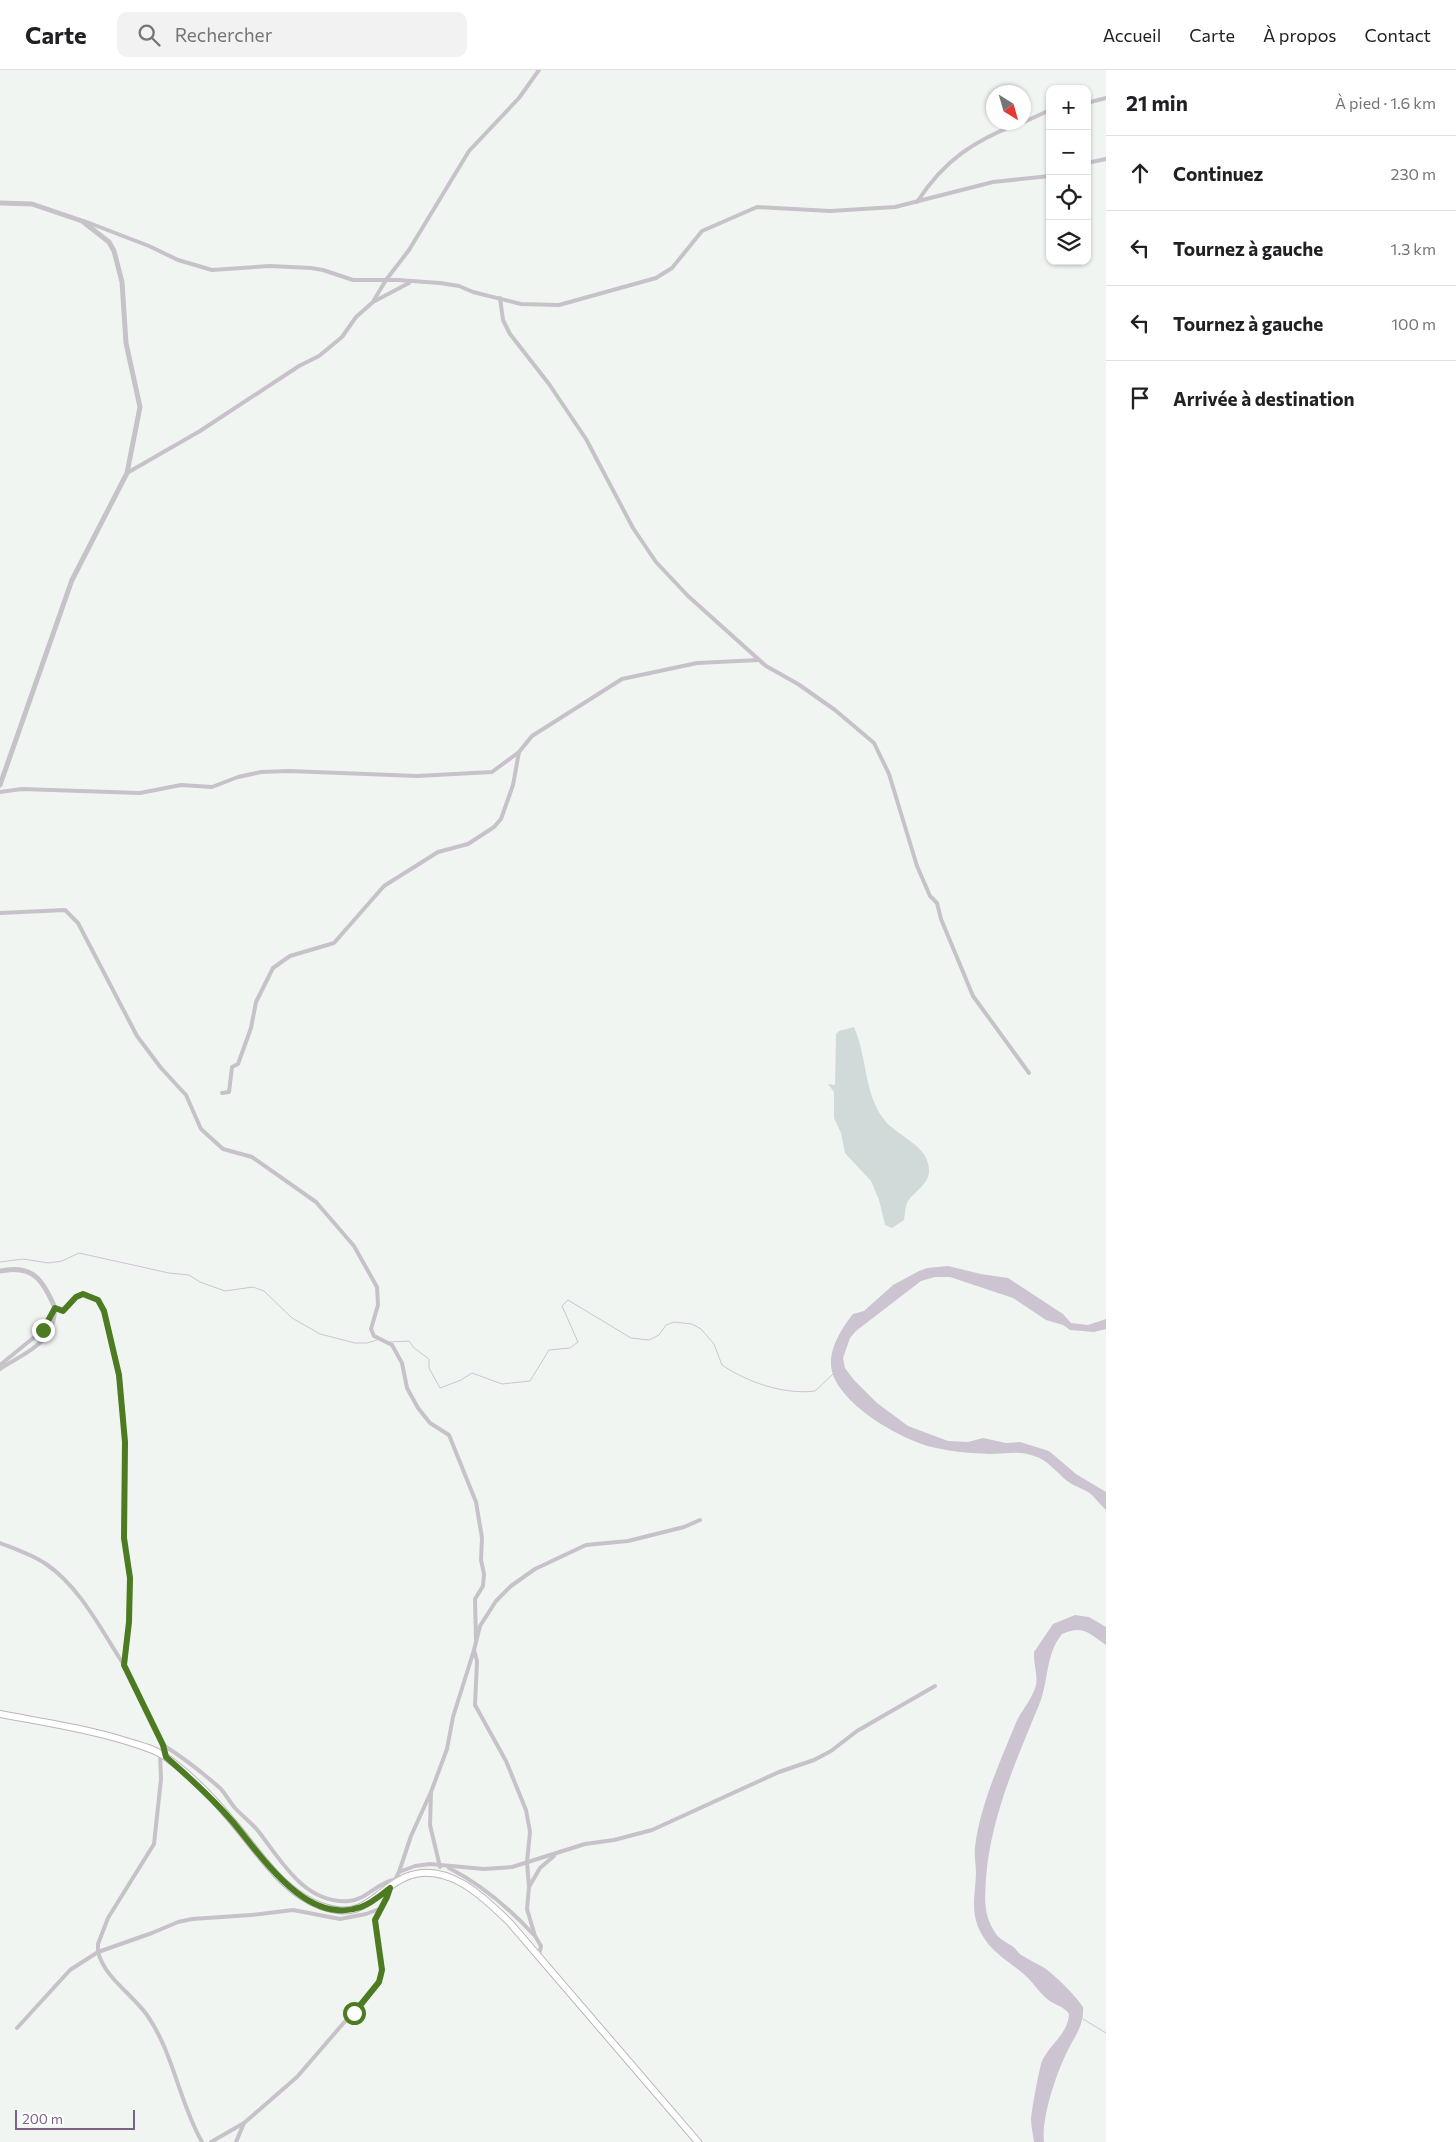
<!DOCTYPE html>
<html lang="fr">
<head>
<meta charset="utf-8">
<style>
  :root { --surface:#fff; --page:#f2f2f2; --text:#202124; --muted:#757577; --line:#e0e0e0 }
  body { margin:0; font-family:Commissioner,sans-serif; background:var(--page); color:var(--text) }
  .controls { position:absolute; right:15px; top:15px; display:grid; overflow:hidden; border-radius:10px; box-shadow:0 1px 4px #0004 }
  .controls button { width:45px; height:45px; display:grid; place-items:center; padding:0; border:0; border-bottom:1px solid var(--line); background:var(--surface); color:var(--text); font:25px sans-serif }
  .compass { position:absolute; left:986px; top:15px; width:45px; height:45px; border-radius:50%; background:var(--surface); box-shadow:0 1px 4px #0004; rotate:143deg }
  .scale { position:absolute; left:15px; bottom:12px; width:120px; box-sizing:border-box; padding-left:5px; border:2px solid #7a6383; border-top:0; font-size:14px; line-height:18px; white-space:nowrap; color:#7a6383; -webkit-text-stroke:4px #fff; paint-order:stroke }
  .stop { position:absolute; width:15px; height:15px; margin:-11px; border:4px solid #4d7b22; border-radius:50%; background:#fff }
  .stop.end { background:#4d7b22; border-color:#fff; box-shadow:0 1px 5px #0008 }
  .list { margin:0; padding:0; list-style:none }
  h2 { display:flex; justify-content:space-between; align-items:center; height:65px; margin:0; padding:0 20px; font-size:21px }
  h2 small { font-size:16px; font-weight:400; color:var(--muted) }
  .list li { display:grid; grid-template-columns:32px 1fr auto; gap:15px; align-items:center; box-sizing:border-box; height:75px; padding:0 20px; border-top:1px solid var(--line) }
  .list b { display:block; font-size:19px; white-space:nowrap }
  .list em { font-size:16px; font-style:normal; color:var(--muted) }
  .icon { flex:none; width:28px; height:28px; fill:none; stroke:currentColor; stroke-width:2; stroke-linecap:round; stroke-linejoin:round }
  .map { position:relative; flex:none; width:1106px; height:2072px; overflow:hidden }
  header { display:flex; align-items:center; gap:30px; box-sizing:border-box; height:70px; padding:0 25px; background:var(--surface); border-bottom:1px solid var(--line) }
  header strong { font-size:24px }
  nav { display:flex; gap:28px; margin-inline-start:auto; font-size:18px }
  .search { width:350px; height:45px; background:var(--page); display:flex; align-items:center; gap:12px; box-sizing:border-box; padding:0 18px; border-radius:10px; color:var(--muted); font-size:19px }
  main { display:flex }
  aside { flex:1; background:var(--surface) }
  .map>svg:first-child { display:block }
</style>
</head>
<body>
<header>
<strong>Carte</strong>
<div class="search"><svg class="icon" aria-label="search" viewBox="0 0 24 24"><circle cx="10" cy="10" r="6"/><path d="M15 15l6 6"/></svg>Rechercher</div>
<nav><a>Accueil</a><a>Carte</a><a>À propos</a><a>Contact</a></nav>
</header>
<main>
<div class="map">
<svg width="1106" height="2072" viewBox="0 0 1106 2072">
  <rect width="100%" height="100%" fill="#f1f5f2"/>
  <!-- green -->
  <path fill="#d0dad9" d="M854 957C867 986 864 1023 883 1048 895 1066 930 1075 929 1101 929 1114 915 1121 908 1131 905 1136 905 1144 904 1150L892 1158 885 1155 879 1130 871 1111 845 1083 841 1063 834 1048V1022L828 1014 835 1015 836 964 839 961Z"/>
  <!-- water -->
  <g fill="#ccc5d1">
    <path d="M948 1196 981 1204 1008 1208 1063 1244 1071 1253 1088 1255 1106 1249V1259L1094 1262 1070 1260 1063 1255 1046 1250 1013 1228 950 1207H935L921 1211 856 1261 850 1268 843 1288 845 1298 854 1310 877 1333 908 1356 948 1371 968 1372 983 1368 1006 1373 1020 1372 1049 1381 1076 1404 1106 1422V1440C1101 1435 1097 1431 1093 1426 1086 1419 1075 1417 1067 1411 1056 1402 1048 1390 1034 1386 1018 1380 1005 1384 989 1384 972 1383 953 1382 936 1378 904 1372 833 1332 831 1295 830 1277 842 1258 853 1244L864 1241 893 1215 919 1201 927 1198Z"/>
    <path d="M1075 1545 1089 1547 1106 1557V1575C1090 1564 1083 1554 1062 1564 1045 1585 1049 1611 1039 1635 1016 1691 991 1746 986 1808 985 1826 983 1842 993 1859 998 1869 1003 1870 1012 1876 1016 1878 1018 1884 1023 1886 1029 1890 1036 1893 1043 1897 1054 1904 1076 1926 1083 1937 1084 1955 1076 1964 1068 1980 1057 2001 1041 2048 1044 2072H1034C1033 2064 1031 2056 1031 2049 1032 2039 1039 1999 1042 1991 1050 1974 1068 1964 1069 1944 1064 1936 1054 1935 1047 1929 1040 1923 1034 1914 1027 1907 1011 1892 992 1884 981 1863 970 1842 975 1826 976 1804 976 1795 974 1786 975 1777 980 1736 999 1694 1015 1655 1020 1642 1032 1630 1036 1615 1038 1604 1033 1593 1034 1582L1053 1554Z"/>
  </g>
  <g fill="none" stroke-linecap="round" stroke-linejoin="round">
    <!-- stream -->
    <g stroke="#ccc5d1" stroke-width="1">
      <polyline points="0,1192 23,1189 49,1193 62,1191 79,1183 169,1203 189,1205 200,1212 225,1221 253,1217 264,1221 292,1248 320,1264 355,1273 367,1273 377,1270"/>
      <path d="M389 1272 409 1271 414 1278 429 1289V1298L440 1318 461 1310 472 1303 502 1314 530 1311 549 1280 570 1278 578 1272 562 1236 568 1230 631 1268 649 1270 659 1265 666 1255 674 1252 692 1254 701 1259 714 1274 722 1295C747 1312 784 1325 815 1321L833 1304"/>
      <polyline points="1083,1949 1106,1963"/>
    </g>
    <defs>
      <path id="primary" d="M0 1644C42 1652 84 1658 126 1671 139 1675 156 1679 167 1688 191 1705 214 1729 232 1751 259 1782 281 1821 321 1836 366 1852 373 1821 406 1807 446 1790 484 1827 510 1853L698 2072"/>
    </defs>
    <!-- primary casing -->
    <use href="#primary" stroke="#bbb5bd" stroke-width="8"/>
    <!-- minor -->
    <g stroke="#c7c2c9" stroke-width="4">
      <polyline points="1087,33 1106,28"/>
      <polyline points="1024,52 1050,40"/>
      <polyline points="1087,93 1106,89"/>
      <path d="M917 132C945 89 975 70 1022 52"/>
      <polyline points="84,151 149,176 178,190 212,200 270,196 311,198 323,200 353,210 398,210 440,213 459,216 473,222 521,234 559,235 656,208 672,198 702,161 757,137 830,141 895,137 993,112 1050,106"/>
      <polyline points="500,228 503,250 510,264 549,314 586,369 633,458 656,492 688,526 766,596 798,614 835,640 874,673 889,704 917,796 930,826 937,833 941,849 973,926 1029,1003"/>
      <polyline points="374,230 386,210 409,180 469,81 519,28 539,0"/>
      <polyline points="127,403 200,361 299,296 319,286 342,267 356,247 373,232 409,213"/>
      <polyline points="0,722 22,719 140,723 181,715 212,717 238,707 261,702 289,701 417,706 492,702 519,682 532,666 622,609 697,593 759,590"/>
      <polyline points="0,843 65,840 78,853 137,966 161,998 186,1025 201,1059 223,1079 252,1087 316,1132 354,1176 377,1217 378,1235 371,1259 374,1266 392,1275 402,1293 407,1318 418,1338 430,1353 449,1365 476,1432 482,1468 481,1490 484,1504 483,1516 475,1529 476,1570"/>
      <polyline points="222,1023 229,1022 232,997 238,994 251,958 256,932 273,898 290,886 334,873 384,816 438,782 468,774 494,757 501,749 513,715 519,682"/>
      <path d="M0 1295 43 1260 55 1238C55 1274 24 1283 0 1299"/>
      <path d="M0 1473C15 1479 33 1485 46 1494 81 1518 101 1560 124 1595"/>
      <path d="M163 1675C184 1688 203 1703 221 1719 226 1725 230 1732 235 1738 242 1746 252 1753 259 1762 282 1792 305 1834 349 1831 366 1830 377 1813 393 1810"/>
      <polyline points="440,1797 430,1755 431,1722 447,1679 453,1647 474,1580"/>
      <path d="M449 1798C480 1814 509 1838 533 1864"/>
      <polyline points="399,1802 411,1766 430,1724"/>
      <polyline points="529,1817 540,1798 554,1786"/>
      <polyline points="539,1885 541,1876 535,1866 527,1839 529,1817 527,1792 530,1762 526,1740 506,1691 475,1635 477,1591 474,1580 480,1556 496,1531 511,1516 535,1499 586,1475 628,1471 684,1457 700,1450"/>
      <polyline points="17,1958 70,1900 98,1882 98,1874 108,1848 154,1774 161,1709 160,1684"/>
      <path d="M202 2072C179 2032 174 1984 147 1945 131 1923 105 1908 98 1882L152 1863 178 1852 192 1849 251 1845 293 1840 340 1849 366 1844 379 1839"/>
      <polyline points="211,2072 244,2053 297,2007 379,1912 382,1900 375,1850 399,1802 415,1796 430,1794 484,1799 512,1797 585,1774 614,1770 652,1760 779,1702 814,1690 831,1681 857,1661 935,1616"/>
      <polyline points="236,2072 244,2053"/>
    </g>
    <!-- tertiary -->
    <g stroke="#c7c2c9" stroke-width="5">
      <polyline points="0,133 32,134 82,151 109,172 114,181 122,212 126,273 140,337 127,403 72,510 0,715"/>
      <path d="M0 1201C33 1194 43 1210 55 1238L63 1241 76 1227 83 1224 98 1230 104 1241 119 1305 125 1372 124 1469 130 1508 129 1552 124 1595 163 1675 166 1687"/>
    </g>
    <!-- primary -->
    <use href="#primary" stroke="#fff" stroke-width="6"/>
  </g>
  <g fill="none" stroke-linecap="round" stroke-linejoin="round">
    <!-- route -->
    <path stroke="#4d7b22" stroke-width="6" d="M43 1260 55 1238 63 1241 76 1227 83 1224 98 1230 104 1241 119 1305 125 1372 124 1468 130 1508 129 1552 124 1595 163 1675 166 1687C189 1707 212 1728 232 1751 261 1785 306 1857 361 1837 372 1833 381 1825 390 1818L387 1827 375 1850 382 1900 379 1912 354 1943"/>
  </g>
</svg>
<div class="controls">
<button>+</button>
<button>−</button>
<button><svg class="icon" aria-label="locate" viewBox="0 0 24 24"><circle cx="12" cy="12" r="6"/><path d="M12 2v4M12 18v4M2 12h4M18 12h4"/></svg></button>
<button><svg class="icon" aria-label="layers" viewBox="0 0 24 24"><path d="M12 4l9 5-9 5-9-5zM3 14l9 5 9-5"/></svg></button>
</div>
<svg class="compass" viewBox="-18 -18 36 36"><path d="M0-13l5 13h-10z" fill="#e53935"/><path d="M0 13l5-13h-10z" fill="#757577"/></svg>
<div class="scale">200 m</div>
<div class="stop" style="left:354px;top:1943px"></div>
<div class="stop end" style="left:43px;top:1260px"></div>
</div>
<aside>
<h2>21 min<small>À pied · 1.6 km</small></h2>
<ul class="list">
<li><svg class="icon" aria-label="ahead" viewBox="0 0 24 24"><path d="M12 20V5M6 11l6-6 6 6"/></svg><div><b>Continuez</b></div><em>230 m</em></li>
<li><svg class="icon" aria-label="left" viewBox="0 0 24 24"><path d="M17 20v-9H6M10 6l-5 5 5 5"/></svg><div><b>Tournez à gauche</b></div><em>1.3 km</em></li>
<li><svg class="icon" aria-label="left" viewBox="0 0 24 24"><path d="M17 20v-9H6M10 6l-5 5 5 5"/></svg><div><b>Tournez à gauche</b></div><em>100 m</em></li>
<li><svg class="icon" aria-label="arrive" viewBox="0 0 24 24"><path d="M6 21V4h12l-3 4 3 4H6"/></svg><div><b>Arrivée à destination</b></div></li>
</ul>
</aside>
</main>
</body>
</html>
